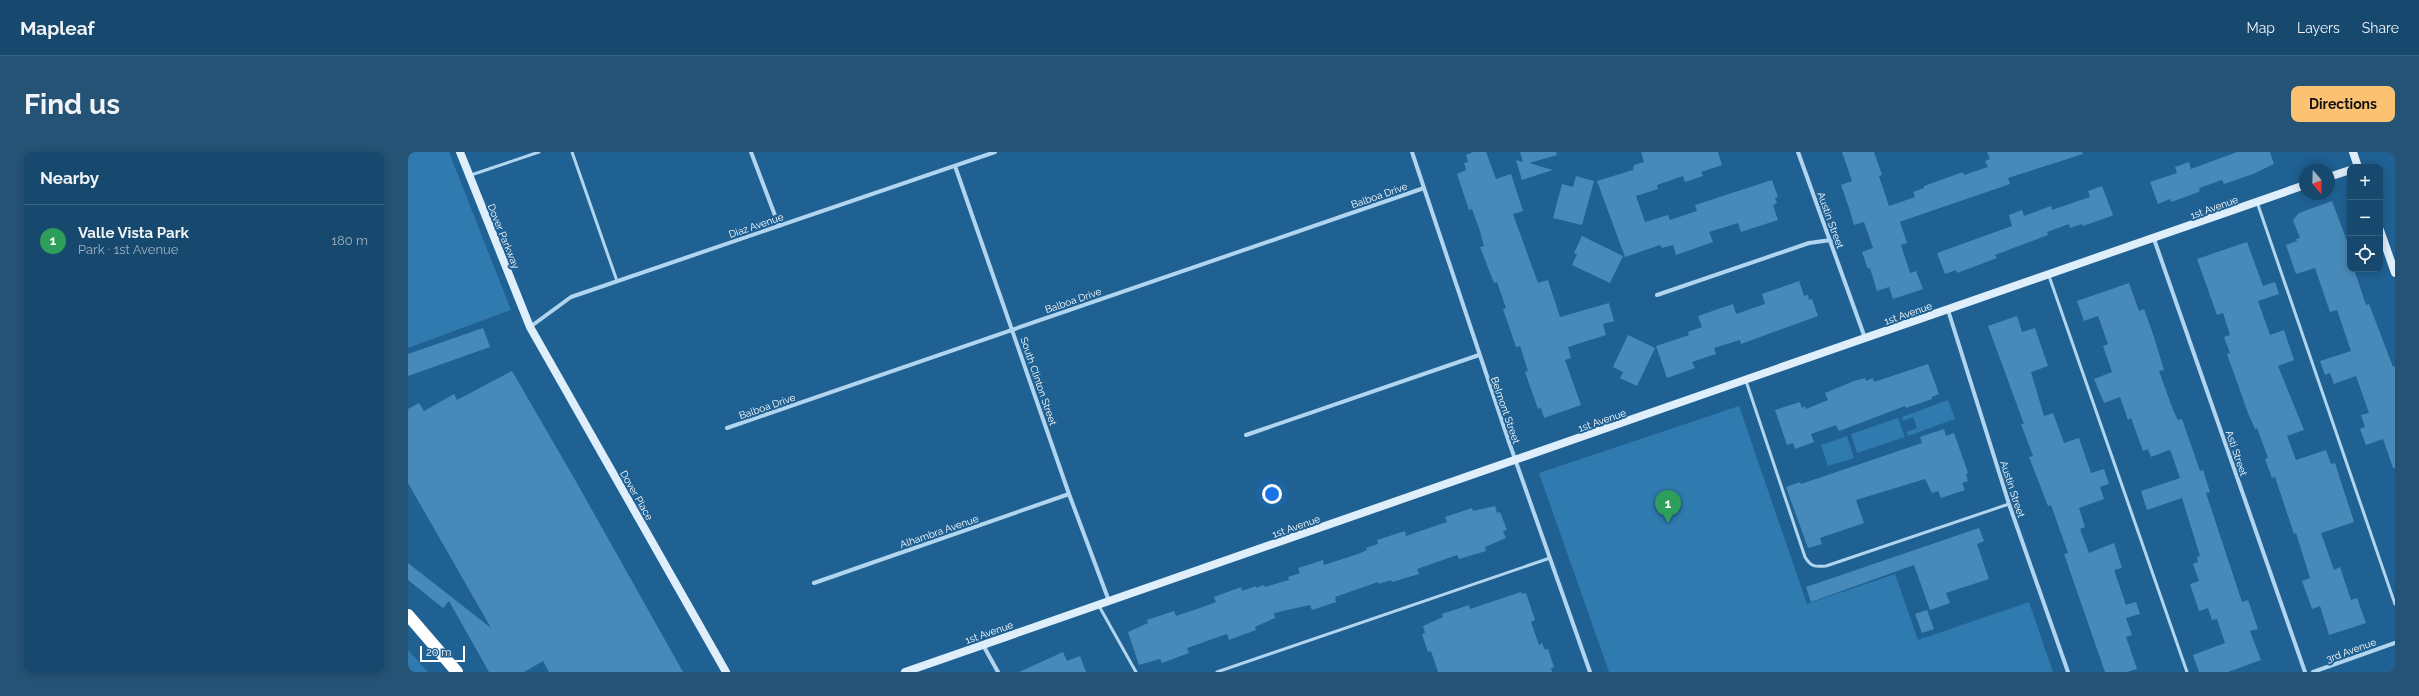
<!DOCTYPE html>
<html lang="en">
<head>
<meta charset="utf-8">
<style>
  :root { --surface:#17496e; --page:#245376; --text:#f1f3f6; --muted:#9eb2c2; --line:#366181; --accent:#fcc271 }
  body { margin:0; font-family:Raleway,sans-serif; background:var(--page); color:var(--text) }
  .controls { position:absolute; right:12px; top:12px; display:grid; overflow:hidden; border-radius:8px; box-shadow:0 2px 10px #0003 }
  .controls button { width:36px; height:36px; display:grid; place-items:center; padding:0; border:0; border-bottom:1px solid var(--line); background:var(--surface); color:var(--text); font:20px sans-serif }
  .compass { position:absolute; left:1891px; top:12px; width:36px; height:36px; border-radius:50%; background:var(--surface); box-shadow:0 2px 10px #0003; rotate:161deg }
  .scale { position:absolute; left:12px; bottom:10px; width:45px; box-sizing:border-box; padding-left:4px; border:2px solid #fff; border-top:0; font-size:11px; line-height:14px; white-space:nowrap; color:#fff; -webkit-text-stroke:3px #1f6193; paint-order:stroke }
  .you { position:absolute; left:864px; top:342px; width:14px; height:14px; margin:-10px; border:3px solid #fff; border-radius:50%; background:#1a73e8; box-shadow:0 0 0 6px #1a73e833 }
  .badge { display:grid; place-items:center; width:26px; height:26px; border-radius:50%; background:var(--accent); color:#fff; font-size:13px; font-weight:700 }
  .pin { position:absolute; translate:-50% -33px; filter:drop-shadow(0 1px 2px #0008) }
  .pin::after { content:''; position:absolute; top:21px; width:14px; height:12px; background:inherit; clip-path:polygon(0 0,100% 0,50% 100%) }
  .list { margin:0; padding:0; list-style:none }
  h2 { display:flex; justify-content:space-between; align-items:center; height:52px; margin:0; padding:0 16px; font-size:17px }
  h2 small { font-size:13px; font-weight:400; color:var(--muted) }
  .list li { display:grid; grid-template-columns:26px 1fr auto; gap:12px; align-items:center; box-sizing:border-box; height:72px; padding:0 16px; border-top:1px solid var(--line) }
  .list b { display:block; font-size:15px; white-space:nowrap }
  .list p { margin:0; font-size:13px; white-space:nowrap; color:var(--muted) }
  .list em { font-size:13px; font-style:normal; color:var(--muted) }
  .icon { flex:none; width:22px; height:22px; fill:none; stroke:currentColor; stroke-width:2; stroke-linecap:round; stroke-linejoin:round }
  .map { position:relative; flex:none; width:1987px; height:520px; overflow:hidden; border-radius:8px }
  header { display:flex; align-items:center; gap:24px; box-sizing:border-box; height:56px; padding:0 20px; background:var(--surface); border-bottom:1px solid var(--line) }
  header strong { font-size:19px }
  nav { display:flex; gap:22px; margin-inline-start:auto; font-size:14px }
  .intro { display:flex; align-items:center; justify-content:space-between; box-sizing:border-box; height:96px; padding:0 24px }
  h1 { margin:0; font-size:28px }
  .button { padding:10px 18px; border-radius:8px; background:var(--accent); color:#111; font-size:14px; font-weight:700 }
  main { display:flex; gap:24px; padding:0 24px }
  aside { flex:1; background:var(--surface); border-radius:8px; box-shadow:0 2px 10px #0003 }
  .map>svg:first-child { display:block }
</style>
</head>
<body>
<header>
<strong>Mapleaf</strong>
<nav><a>Map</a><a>Layers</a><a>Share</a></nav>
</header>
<div class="intro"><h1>Find us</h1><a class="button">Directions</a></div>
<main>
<aside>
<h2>Nearby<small></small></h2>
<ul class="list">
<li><span class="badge" style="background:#2e9e5b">1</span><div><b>Valle Vista Park</b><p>Park · 1st Avenue</p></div><em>180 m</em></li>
</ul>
</aside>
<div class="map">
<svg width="1987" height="520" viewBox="0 0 1987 520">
  <rect width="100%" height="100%" fill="#1f6193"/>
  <!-- green -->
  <g fill="#2f7aaf">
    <polygon points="0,0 41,0 103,158 0,196"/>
    <polygon points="1540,248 1547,267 1500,284 1499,280 1509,276 1505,265 1495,269 1494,265"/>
    <polygon points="1331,254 1399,452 1487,422 1510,488 1621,450 1645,520 1201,520 1131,321"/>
    <polygon points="1490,266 1497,285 1449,301 1443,282"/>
    <polygon points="1439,284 1446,306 1420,314 1413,293"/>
    <polygon points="0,498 20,520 0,520"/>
  </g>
  <!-- building -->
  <g fill="#478ab9">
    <polygon points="1065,0 1078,0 1088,27 1103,22 1115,59 1105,62 1130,131 1140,128 1152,165 1201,151 1206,169 1195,172 1198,183 1160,195 1163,206 1157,208 1173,253 1136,266 1133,256 1130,257 1117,220 1120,219 1112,194 1108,195 1095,157 1098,156 1089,130 1086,131 1072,95 1076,94 1072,79 1064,57 1061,58 1049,22 1058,18 1056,11 1060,10 1058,3"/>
    <polygon points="1112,0 1148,0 1149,3 1121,11 1145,18 1114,28 1108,8 1115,10"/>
    <polygon points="1233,0 1310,0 1314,13 1293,20 1295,24 1277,30 1275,24 1249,33 1250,37 1228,44 1237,70 1260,63 1262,68 1289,59 1287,53 1364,28 1370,45 1367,46 1369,51 1365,53 1370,68 1333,80 1330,71 1301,80 1305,90 1268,103 1265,93 1254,96 1252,93 1217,105 1189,29 1225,18 1226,13 1236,10"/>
    <polygon points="1434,0 1466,0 1474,23 1471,24 1481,54 1507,45 1505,40 1516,36 1516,34 1555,20 1556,23 1580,15 1577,9 1582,7 1579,0 1674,0 1675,2 1600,26 1602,32 1494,69 1492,70 1499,91 1493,93 1502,121 1508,119 1515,137 1485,147 1481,135 1469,139 1462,116 1460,117 1454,100 1465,96 1456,70 1446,73 1441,56 1433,33 1444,29"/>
    <polygon points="1829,0 1862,0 1866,12 1845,22 1816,32 1814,28 1791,36 1792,39 1788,41 1763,50 1762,47 1750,52 1742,30 1769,21 1767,15 1781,10 1783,17"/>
    <polygon points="1168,24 1186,29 1174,73 1145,66 1154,32 1165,35"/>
    <polygon points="1694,34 1705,63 1701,65 1675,74 1674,72 1662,76 1661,72 1639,80 1640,83 1587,103 1589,106 1549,121 1548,118 1537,122 1529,101 1604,74 1601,63 1614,58 1616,64 1643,54 1644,58 1682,45 1680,39"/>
    <polygon points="1924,49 1942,97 1942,117 1946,117 1958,153 1961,152 1985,215 1987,214 1987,316 1985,316 1975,287 1958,293 1952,277 1957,275 1953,263 1961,261 1948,224 1926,232 1922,221 1917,223 1912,209 1943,199 1929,158 1922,160 1907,116 1888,122 1878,93 1889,89 1888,87 1892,86 1885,68 1891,61"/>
    <polygon points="1174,84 1215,104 1202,131 1164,113 1169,102 1166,101"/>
    <polygon points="1839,90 1855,134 1867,130 1871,142 1850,149 1862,183 1876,178 1886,208 1870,214 1896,278 1879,284 1888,308 1918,298 1923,312 1927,311 1946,370 1913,381 1926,418 1932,415 1943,448 1949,446 1958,471 1921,483 1912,454 1904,457 1894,429 1902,426 1888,381 1886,382 1867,325 1864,326 1857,307 1860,306 1849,276 1847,277 1840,261 1819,202 1822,201 1816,185 1822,183 1815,161 1809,163 1789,107"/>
    <polygon points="1391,129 1396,144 1400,143 1401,148 1404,147 1410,164 1333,192 1332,188 1306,196 1308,202 1284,210 1287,216 1259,226 1248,194 1281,183 1280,180 1294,175 1290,164 1325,152 1328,162 1357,152 1354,142"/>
    <polygon points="1721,131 1731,159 1736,157 1745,182 1756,218 1751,219 1765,258 1770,268 1774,267 1792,319 1795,318 1802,340 1798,341 1800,347 1834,450 1840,448 1850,477 1842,479 1853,508 1820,520 1791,520 1785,503 1817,491 1809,467 1804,468 1800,456 1791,459 1782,432 1791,429 1785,412 1790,410 1789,405 1792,404 1774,346 1739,358 1733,339 1772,326 1763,300 1761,298 1743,305 1740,297 1735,299 1723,266 1720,268 1712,245 1696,251 1686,227 1704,220 1695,194 1700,192 1690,164 1676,169 1669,149"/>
    <polygon points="1609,164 1614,180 1627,176 1640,214 1623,220 1636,264 1645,261 1656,291 1671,286 1683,321 1696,317 1701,332 1692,335 1696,347 1671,356 1677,375 1672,377 1681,401 1706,391 1714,416 1706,418 1718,453 1728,450 1732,462 1718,466 1724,483 1718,485 1729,517 1719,520 1697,520 1656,402 1660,401 1643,353 1640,354 1621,305 1625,304 1613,272 1616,272 1580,174"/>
    <polygon points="75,176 82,195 0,224 0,202"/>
    <polygon points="1220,183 1247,196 1229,234 1212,226 1215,220 1205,215"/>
    <polygon points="1520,212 1531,242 1524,245 1524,247 1498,256 1497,254 1431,279 1428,273 1403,282 1406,290 1387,297 1385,291 1379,293 1367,258 1392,250 1394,256 1397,254 1398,257 1420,248 1417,241 1446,229 1457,226 1458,229 1465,226 1466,230"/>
    <polygon points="104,219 166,326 275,520 141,520 135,509 116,520 81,520 41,449 35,456 0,428 0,411 83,476 0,331 0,257 11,251 16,259 46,242 49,248"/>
    <polygon points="1536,277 1538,284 1546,281 1560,321 1558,322 1560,329 1554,331 1557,338 1533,346 1530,339 1524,341 1517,327 1448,348 1456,371 1412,386 1414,392 1400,396 1378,335 1392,330 1393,332 1514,291 1512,285"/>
    <polygon points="1087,354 1089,361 1092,360 1099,378 1095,379 1098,386 1077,395 1078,399 1051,407 1049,403 1009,417 1011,422 984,430 983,428 971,432 970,430 927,445 928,450 904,458 902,453 866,461 867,466 847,475 848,478 821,488 819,482 779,496 781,501 754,511 752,507 731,513 720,480 740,471 739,468 766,459 768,464 792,456 808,450 806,445 833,435 834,439 848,434 848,436 856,433 857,435 881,428 880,425 892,421 890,416 915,408 916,413 950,402 959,398 958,396 970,392 969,388 997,379 998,384 1039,370 1037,365 1064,356 1065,359"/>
    <polygon points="1571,376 1576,389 1569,392 1581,427 1538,441 1542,451 1522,458 1506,413 1403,450 1398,435"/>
    <polygon points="1113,440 1114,442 1118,441 1127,468 1123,470 1131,493 1134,491 1137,498 1140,497 1146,515 1143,516 1144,520 1030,520 1023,499 1020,500 1014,482 1017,481 1015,474 1035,465 1034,462 1061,453 1062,457"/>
    <polygon points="1519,458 1526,477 1514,481 1507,462"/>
    <polygon points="655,500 659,509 672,504 678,520 611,520"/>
  </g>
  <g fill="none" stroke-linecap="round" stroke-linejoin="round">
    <!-- lane -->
    <g stroke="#b1d5ee" stroke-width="3">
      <polyline points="164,0 209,129"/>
      <polyline points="63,23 131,0"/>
      <polyline points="1849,50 1987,452"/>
      <polyline points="1641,124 1779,520"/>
      <path d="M1338 229 1397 405C1403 415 1407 415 1418 414L1601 352"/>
      <polyline points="691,454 728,520"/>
      <polyline points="809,520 1142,406"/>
    </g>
    <!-- street -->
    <g stroke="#b1d5ee" stroke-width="4">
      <polyline points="343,0 371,74"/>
      <polyline points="1004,0 1101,290 1182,520"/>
      <polyline points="1390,0 1457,186"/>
      <polyline points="547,14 661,342 701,449"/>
      <polyline points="1746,87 1897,520"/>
      <polyline points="1249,143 1401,91 1423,88"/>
      <polyline points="1540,158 1601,352 1660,520"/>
      <polyline points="122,175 163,145 587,0"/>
      <polyline points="319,276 1016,36"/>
      <polyline points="838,283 1071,203"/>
      <polyline points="406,431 661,342"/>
      <polyline points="575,493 590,520"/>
      <polyline points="1905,520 1987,491"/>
    </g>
    <!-- secondary -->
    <g stroke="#deeefa" stroke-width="8">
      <polyline points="52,0 122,175 318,520"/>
      <polyline points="1945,0 1950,15"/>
      <polyline points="1921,25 1942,18"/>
      <polyline points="1972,78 1987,121"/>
      <polyline points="497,520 1897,33"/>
    </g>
    <!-- highway -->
    <polyline stroke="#fff" stroke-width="12" points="0,463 49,520"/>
  </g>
  <g text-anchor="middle" stroke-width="4" stroke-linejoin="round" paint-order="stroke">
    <!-- street labels -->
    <g font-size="10" fill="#fff" stroke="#1f6193">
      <text transform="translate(971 43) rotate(-19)" y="4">Balboa Drive</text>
      <text transform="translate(1806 55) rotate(-20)" y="4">1st Avenue</text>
      <text transform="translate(1423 68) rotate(70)" y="4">Austin Street</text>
      <text transform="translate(348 73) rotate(-19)" y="4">Diaz Avenue</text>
      <text transform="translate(96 84) rotate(68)" y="4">Dover Parkway</text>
      <text transform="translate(665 148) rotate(-19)" y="4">Balboa Drive</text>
      <text transform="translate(1500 161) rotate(-19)" y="4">1st Avenue</text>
      <text transform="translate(631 229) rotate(71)" y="4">South Clinton Street</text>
      <text transform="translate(359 254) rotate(-19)" y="4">Balboa Drive</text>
      <text transform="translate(1098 258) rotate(71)" y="4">Belmont Street</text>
      <text transform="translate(1194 268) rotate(-19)" y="4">1st Avenue</text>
      <text transform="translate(1829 301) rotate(71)" y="4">Asti Street</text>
      <text transform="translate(1605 337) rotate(72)" y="4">Austin Street</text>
      <text transform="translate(229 343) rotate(60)" y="4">Dover Place</text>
      <text transform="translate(888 374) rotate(-19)" y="4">1st Avenue</text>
      <text transform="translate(531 379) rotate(-19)" y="4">Alhambra Avenue</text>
      <text transform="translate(581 480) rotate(-19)" y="4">1st Avenue</text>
      <text transform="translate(1943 498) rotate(-20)" y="4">3rd Avenue</text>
    </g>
  </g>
</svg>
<div class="controls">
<button>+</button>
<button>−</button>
<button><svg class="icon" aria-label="locate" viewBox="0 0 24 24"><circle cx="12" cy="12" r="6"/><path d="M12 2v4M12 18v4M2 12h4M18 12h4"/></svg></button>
</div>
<svg class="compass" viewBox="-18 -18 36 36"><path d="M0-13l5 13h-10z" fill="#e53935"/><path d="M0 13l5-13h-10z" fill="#9eb2c2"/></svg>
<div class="scale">20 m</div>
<div class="you"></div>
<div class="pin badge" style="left:1260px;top:371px;background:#2e9e5b">1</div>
</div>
</main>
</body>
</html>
